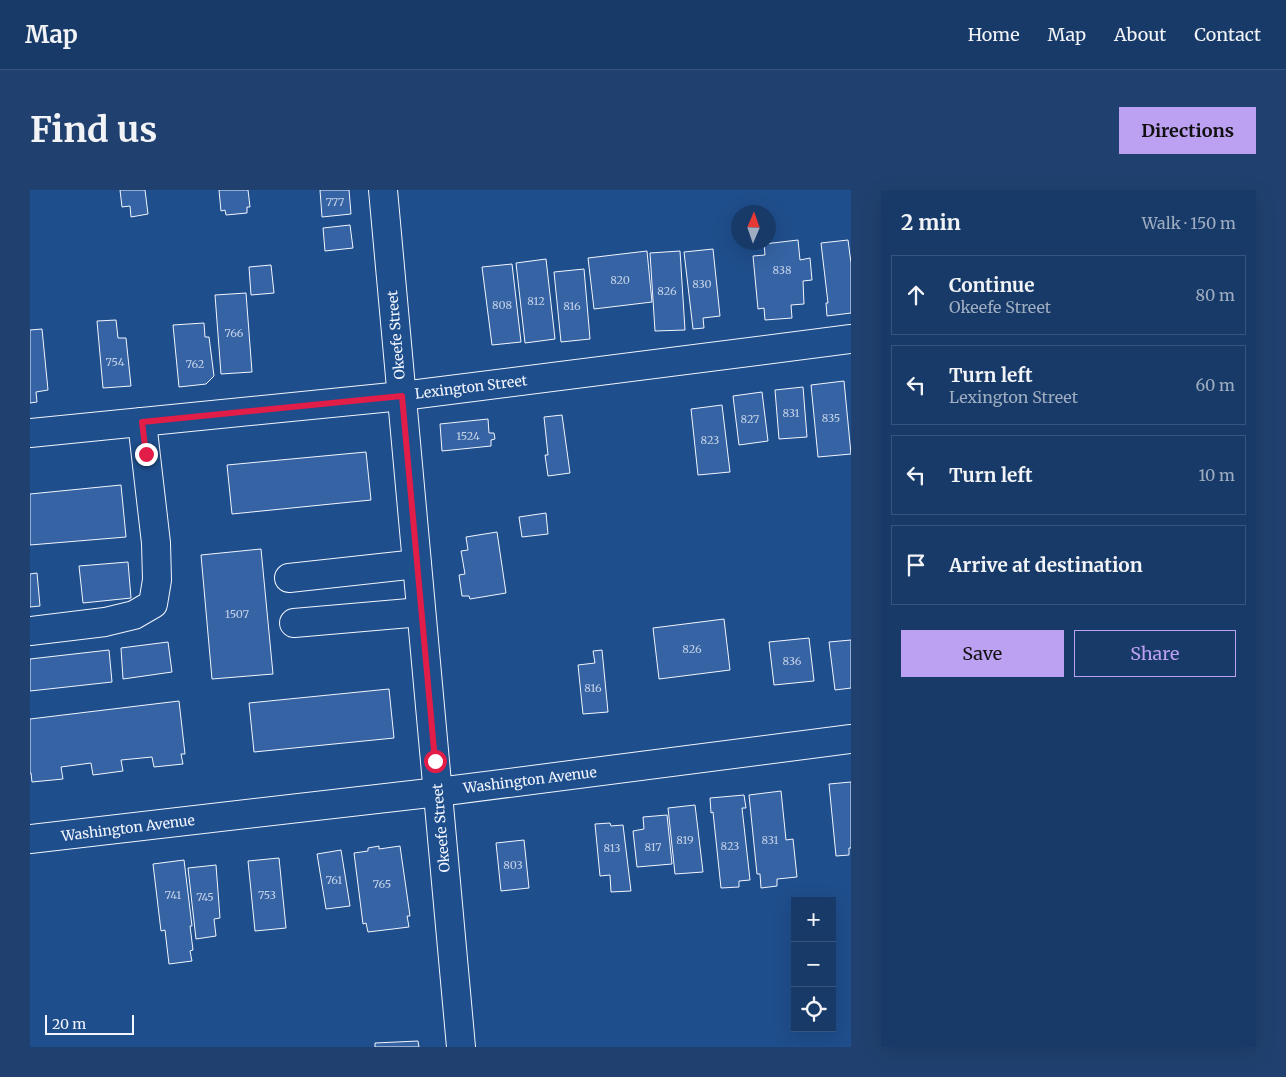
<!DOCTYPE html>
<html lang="en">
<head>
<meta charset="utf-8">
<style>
  :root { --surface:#173a69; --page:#20416f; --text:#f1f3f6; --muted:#9eadc0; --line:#36547d; --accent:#bca0f2 }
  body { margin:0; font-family:Merriweather,serif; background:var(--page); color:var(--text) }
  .controls { position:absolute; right:15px; bottom:15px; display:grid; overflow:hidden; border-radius:0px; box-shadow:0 5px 20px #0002 }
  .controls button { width:45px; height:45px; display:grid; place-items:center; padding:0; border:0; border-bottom:1px solid var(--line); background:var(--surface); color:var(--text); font:25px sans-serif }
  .compass { position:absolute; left:701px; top:15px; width:45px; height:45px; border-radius:50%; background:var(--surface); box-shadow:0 5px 20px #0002; rotate:2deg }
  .scale { position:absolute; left:15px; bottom:12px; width:89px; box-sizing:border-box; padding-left:5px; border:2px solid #f2f6ff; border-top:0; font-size:14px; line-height:18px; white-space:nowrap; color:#f2f6ff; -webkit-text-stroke:4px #1f4e8c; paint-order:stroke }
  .stop { position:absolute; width:15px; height:15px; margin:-11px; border:4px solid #e11d48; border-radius:50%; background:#fff }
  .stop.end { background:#e11d48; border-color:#fff; box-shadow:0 1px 5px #0008 }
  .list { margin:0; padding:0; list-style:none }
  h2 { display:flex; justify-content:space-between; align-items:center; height:65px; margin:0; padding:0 20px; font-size:21px }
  h2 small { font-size:16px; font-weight:400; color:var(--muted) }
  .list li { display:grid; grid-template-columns:32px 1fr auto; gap:15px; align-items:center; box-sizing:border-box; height:80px; margin:0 10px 10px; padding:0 10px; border:1px solid var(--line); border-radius:0px }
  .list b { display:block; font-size:19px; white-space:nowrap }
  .list p { margin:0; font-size:16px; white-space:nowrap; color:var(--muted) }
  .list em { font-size:16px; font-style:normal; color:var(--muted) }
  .actions { display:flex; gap:10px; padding:15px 20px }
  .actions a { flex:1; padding:11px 0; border:1px solid var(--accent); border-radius:0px; text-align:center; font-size:18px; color:var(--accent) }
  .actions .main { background:var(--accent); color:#111 }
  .icon { flex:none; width:28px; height:28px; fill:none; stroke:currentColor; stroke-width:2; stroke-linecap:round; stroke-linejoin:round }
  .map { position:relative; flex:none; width:821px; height:857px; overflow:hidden; border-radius:0px }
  header { display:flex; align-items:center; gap:30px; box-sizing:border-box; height:70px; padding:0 25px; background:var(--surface); border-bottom:1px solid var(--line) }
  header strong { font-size:24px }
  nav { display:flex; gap:28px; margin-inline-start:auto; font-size:18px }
  .intro { display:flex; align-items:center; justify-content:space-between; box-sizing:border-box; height:120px; padding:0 30px }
  h1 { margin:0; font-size:35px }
  .button { padding:12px 22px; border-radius:0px; background:var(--accent); color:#111; font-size:18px; font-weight:700 }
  main { display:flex; gap:30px; padding:0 30px }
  aside { flex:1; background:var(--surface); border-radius:0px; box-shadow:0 5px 20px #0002 }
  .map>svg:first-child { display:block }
</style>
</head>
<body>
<header>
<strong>Map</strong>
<nav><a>Home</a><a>Map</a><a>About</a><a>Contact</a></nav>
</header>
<div class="intro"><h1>Find us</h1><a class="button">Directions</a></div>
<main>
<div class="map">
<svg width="821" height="857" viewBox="0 0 821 857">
  <rect width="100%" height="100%" fill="#1f4e8c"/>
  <!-- building -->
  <g fill="#3563a3" stroke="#f2f6ff">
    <polygon points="90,0 115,0 118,24 101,27 100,16 92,17"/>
    <polygon points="189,0 218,0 220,17 217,17 217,23 196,25 195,20 191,21"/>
    <polygon points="290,0 319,0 321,24 292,27"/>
    <polygon points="320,35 323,58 295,61 293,38"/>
    <polygon points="768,50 770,70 780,68 782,90 773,91 774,114 761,115 762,128 735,130 734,118 728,119 723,66 735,65 734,54"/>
    <polygon points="818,50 821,73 821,123 797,126 796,113 798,113 791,53"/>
    <polygon points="683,59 690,126 673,128 674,138 663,139 654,62"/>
    <polygon points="617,61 622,112 564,119 558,68"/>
    <polygon points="650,61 655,140 625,141 620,63"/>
    <polygon points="516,69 525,149 495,153 486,73"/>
    <polygon points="482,74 491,152 462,155 452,77"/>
    <polygon points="241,75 244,103 221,105 219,77"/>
    <polygon points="554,79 560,149 531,152 524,82"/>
    <polygon points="216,103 222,182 191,184 185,105"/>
    <polygon points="86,130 88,148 96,148 101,196 73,198 67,131"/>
    <polygon points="174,133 175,147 179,147 184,186 176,194 149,197 143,135"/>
    <polygon points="12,139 18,200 6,202 7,212 0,213 0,140"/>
    <polygon points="814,191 821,264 788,267 781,195"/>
    <polygon points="773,197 777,247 749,249 745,200"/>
    <polygon points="732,202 738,251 709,255 703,206"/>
    <polygon points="692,215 700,282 668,285 661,219"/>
    <polygon points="532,225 540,283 518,286 515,265 518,265 514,227"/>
    <polygon points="458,229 459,243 464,243 465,249 461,250 461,256 412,261 410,234"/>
    <polygon points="336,262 341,310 202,324 197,275"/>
    <polygon points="91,295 96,347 0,355 0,304"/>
    <polygon points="516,323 518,344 492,347 489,327"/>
    <polygon points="467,342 476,403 440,409 439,406 432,406 429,385 435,384 431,361 438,360 436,347"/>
    <polygon points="231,359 243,484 182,489 171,365"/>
    <polygon points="98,372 101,408 53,413 49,376"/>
    <polygon points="7,383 10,416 0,417 0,384"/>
    <polygon points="694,429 700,480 629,489 623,438"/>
    <polygon points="779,448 784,491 744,495 739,452"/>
    <polygon points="821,450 821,498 805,500 799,452"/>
    <polygon points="138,452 142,482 93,489 91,458"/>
    <polygon points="79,460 82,492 0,501 0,469"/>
    <polygon points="572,460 578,522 553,524 548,475 565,473 563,461"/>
    <polygon points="359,499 364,548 224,562 219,513"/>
    <polygon points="149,511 155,564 151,564 153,574 124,577 122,567 91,570 93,581 63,585 61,573 31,577 33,589 2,592 1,583 0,583 0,529"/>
    <polygon points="821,592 821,658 819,658 819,665 806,666 799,594"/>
    <polygon points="751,601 756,650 763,649 767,687 747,689 747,696 731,698 730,684 727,684 719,605"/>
    <polygon points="714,605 716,618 712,618 720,690 709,691 709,697 691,698 683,622 681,623 680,608"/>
    <polygon points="665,615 673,682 645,684 638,618"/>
    <polygon points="637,625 642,674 607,677 603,641 614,639 613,627"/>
    <polygon points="580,633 581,636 593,635 601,701 581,702 580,685 570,686 565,634"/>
    <polygon points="494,650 499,698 471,701 466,653"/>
    <polygon points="349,656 349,659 370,656 380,726 377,726 379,737 338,742 336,733 333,734 324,663 338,661 338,658"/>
    <polygon points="311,660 320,716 296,719 287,664"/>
    <polygon points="249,668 256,738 225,741 218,671"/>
    <polygon points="154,670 162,736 160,736 163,760 160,761 162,771 139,774 135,740 131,741 123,674"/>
    <polygon points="186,675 190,728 184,729 186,746 166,749 158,678"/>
    <polygon points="388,851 389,857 345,857 345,853"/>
  </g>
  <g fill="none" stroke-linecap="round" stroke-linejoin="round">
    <defs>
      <g id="minor">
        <polyline points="353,0 431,857"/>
        <polyline points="0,243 372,206 821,149"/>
        <polyline points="259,388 387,374"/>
        <polyline points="264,433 391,422"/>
        <polyline points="0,441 75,432 104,425 123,414 127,390 126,353 112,232"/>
        <polyline points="0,649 408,602 821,549"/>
      </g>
    </defs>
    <!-- minor casing -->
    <use href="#minor" stroke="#f2f6ff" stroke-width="30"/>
    <!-- minor -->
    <use href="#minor" stroke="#1f4e8c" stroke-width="28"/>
  </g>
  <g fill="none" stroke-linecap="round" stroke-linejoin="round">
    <!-- route -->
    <polyline stroke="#e11d48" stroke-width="6" points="116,264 112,232 372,206 405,571"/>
  </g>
  <g text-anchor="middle" stroke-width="4" stroke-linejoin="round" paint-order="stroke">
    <!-- number labels -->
    <g font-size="11" fill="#c3d1e8">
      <text x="305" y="16">777</text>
      <text x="752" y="84">838</text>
      <text x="590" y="94">820</text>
      <text x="672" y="98">830</text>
      <text x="637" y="105">826</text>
      <text x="506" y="115">812</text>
      <text x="472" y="119">808</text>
      <text x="542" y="120">816</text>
      <text x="204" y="147">766</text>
      <text x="85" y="176">754</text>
      <text x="165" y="178">762</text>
      <text x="761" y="227">831</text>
      <text x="801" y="232">835</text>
      <text x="720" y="233">827</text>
      <text x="438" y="250">1524</text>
      <text x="680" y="254">823</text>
      <text x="207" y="428">1507</text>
      <text x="662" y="463">826</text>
      <text x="762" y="475">836</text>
      <text x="563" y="502">816</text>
      <text x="655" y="654">819</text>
      <text x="740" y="654">831</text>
      <text x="700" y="660">823</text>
      <text x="623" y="661">817</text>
      <text x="582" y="662">813</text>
      <text x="483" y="679">803</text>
      <text x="304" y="694">761</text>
      <text x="352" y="698">765</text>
      <text x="143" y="709">741</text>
      <text x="237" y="709">753</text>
      <text x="175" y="711">745</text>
    </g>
    <!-- street labels -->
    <g font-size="14" fill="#f2f6ff" stroke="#1f4e8c">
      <text transform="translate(366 145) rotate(-95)" y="5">Okeefe Street</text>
      <text transform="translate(441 197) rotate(-7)" y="5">Lexington Street</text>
      <text transform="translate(500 590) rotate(-7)" y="5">Washington Avenue</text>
      <text transform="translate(98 638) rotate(-7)" y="5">Washington Avenue</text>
      <text transform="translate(411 638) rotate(-95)" y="5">Okeefe Street</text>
    </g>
  </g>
</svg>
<div class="controls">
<button>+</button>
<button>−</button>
<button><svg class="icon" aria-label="locate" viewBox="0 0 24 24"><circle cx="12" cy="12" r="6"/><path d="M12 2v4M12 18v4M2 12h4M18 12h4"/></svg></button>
</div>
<svg class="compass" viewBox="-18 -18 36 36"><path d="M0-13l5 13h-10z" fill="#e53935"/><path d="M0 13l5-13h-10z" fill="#9eadc0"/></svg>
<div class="scale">20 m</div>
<div class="stop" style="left:405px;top:571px"></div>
<div class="stop end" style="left:116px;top:264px"></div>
</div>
<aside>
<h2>2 min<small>Walk · 150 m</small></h2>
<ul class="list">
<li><svg class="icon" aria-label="ahead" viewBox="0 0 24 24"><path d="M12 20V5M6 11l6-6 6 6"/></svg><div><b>Continue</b><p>Okeefe Street</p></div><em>80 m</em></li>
<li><svg class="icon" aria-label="left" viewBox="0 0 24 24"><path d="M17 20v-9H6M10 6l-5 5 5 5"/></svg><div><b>Turn left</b><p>Lexington Street</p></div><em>60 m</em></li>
<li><svg class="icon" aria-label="left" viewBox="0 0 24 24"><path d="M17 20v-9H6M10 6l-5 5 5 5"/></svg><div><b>Turn left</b></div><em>10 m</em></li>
<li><svg class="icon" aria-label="arrive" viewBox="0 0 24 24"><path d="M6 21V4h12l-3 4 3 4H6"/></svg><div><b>Arrive at destination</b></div></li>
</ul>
<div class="actions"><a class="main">Save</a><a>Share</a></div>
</aside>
</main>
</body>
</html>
